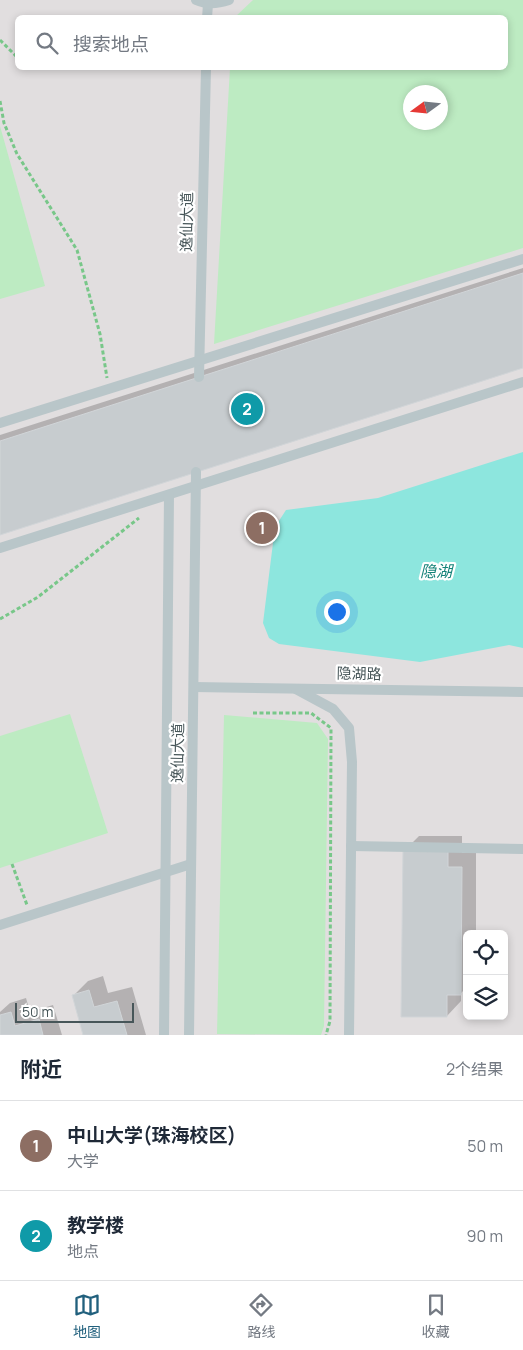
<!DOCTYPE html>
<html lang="zh">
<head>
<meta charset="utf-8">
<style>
	:root { --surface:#fff; --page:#f6f6f7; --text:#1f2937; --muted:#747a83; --line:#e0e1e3; --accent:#21607d }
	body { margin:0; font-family:Manrope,"Noto Sans SC",sans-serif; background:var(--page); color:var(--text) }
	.controls { position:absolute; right:15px; bottom:15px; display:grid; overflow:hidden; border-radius:8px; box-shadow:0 2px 8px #0003 }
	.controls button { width:45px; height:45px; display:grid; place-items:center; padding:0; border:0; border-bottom:1px solid var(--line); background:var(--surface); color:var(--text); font:25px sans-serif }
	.compass { position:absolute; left:403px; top:85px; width:45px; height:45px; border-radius:50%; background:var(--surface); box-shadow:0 2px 8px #0003; rotate:255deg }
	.scale { position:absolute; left:15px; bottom:12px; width:119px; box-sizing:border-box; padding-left:5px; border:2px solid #475659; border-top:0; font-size:14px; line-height:18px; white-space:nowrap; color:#475659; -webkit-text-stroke:4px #fff; paint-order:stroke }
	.you { position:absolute; left:336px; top:611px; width:18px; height:18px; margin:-12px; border:4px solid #fff; border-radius:50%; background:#1a73e8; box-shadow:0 0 0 8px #1a73e833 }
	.badge { display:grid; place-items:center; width:32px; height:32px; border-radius:50%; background:var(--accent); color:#fff; font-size:16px; font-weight:700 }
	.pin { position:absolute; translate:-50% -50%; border:2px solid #fff; box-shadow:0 1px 5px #0006 }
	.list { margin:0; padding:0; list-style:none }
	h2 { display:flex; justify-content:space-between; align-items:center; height:65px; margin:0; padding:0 20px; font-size:21px }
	h2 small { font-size:16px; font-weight:400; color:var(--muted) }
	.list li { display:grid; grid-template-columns:32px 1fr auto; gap:15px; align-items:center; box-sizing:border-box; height:90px; padding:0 20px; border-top:1px solid var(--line) }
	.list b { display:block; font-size:19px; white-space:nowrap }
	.list p { margin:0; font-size:16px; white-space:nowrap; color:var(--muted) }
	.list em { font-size:16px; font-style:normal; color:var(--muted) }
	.icon { flex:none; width:28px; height:28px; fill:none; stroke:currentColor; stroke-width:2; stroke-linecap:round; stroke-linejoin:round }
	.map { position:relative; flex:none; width:523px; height:1035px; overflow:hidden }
	.search { position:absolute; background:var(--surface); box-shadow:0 2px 8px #0003; left:15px; right:15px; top:15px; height:55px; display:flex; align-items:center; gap:12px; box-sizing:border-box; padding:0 18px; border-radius:8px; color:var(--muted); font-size:19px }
	.sheet { height:245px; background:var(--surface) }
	nav { display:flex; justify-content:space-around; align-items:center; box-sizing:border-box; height:70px; border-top:1px solid var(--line); background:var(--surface); font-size:14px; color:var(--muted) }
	nav a { display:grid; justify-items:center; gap:2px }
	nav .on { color:var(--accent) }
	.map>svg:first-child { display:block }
	.education { fill:#e1dedf; fill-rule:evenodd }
	.green { fill:#bdebc2; fill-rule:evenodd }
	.water { fill:#8de6de }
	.shadow { fill:#0003 }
	.building { fill:#c7cccf; stroke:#d1d5d8 }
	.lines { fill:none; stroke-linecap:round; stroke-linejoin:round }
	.path { stroke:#78c789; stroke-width:3; stroke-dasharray:4 2.5; stroke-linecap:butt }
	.lane { stroke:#b9c6c9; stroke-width:10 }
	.labels { text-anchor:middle; stroke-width:4.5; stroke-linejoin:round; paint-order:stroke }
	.street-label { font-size:15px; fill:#475659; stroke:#fff }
	.water-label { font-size:16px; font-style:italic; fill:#148278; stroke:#fff }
</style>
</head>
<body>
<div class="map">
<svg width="523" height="1035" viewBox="0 0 523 1035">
	<rect width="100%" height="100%" fill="#f0edee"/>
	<path class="education" d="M0 0H523V1035H0ZM18 18H506V68H18ZM410 92H440V122H410ZM467 934H504V1016H467Z"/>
	<g class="green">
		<path d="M253 0H523V248L214 344 230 68H506V18L235 17ZM440 92V122H410V92Z"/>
		<path d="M0 126 45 286 0 299Z"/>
		<path d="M70 714 108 833 0 868V736Z"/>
		<path d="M224 715 317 723 328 739 324 1026 321 1035 217 1034Z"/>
	</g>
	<path class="water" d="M523 452V648L509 645 420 662 279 644 269 638 263 623 275 527 286 510 378 498Z"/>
	<g class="shadow">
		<path d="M523 268V366L0 534V435Z"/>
		<path d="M419 836H462V853H476V934H467V987L461 993V1001L447 1016 404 851Z"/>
		<path d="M103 976 108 993 132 987 146 1035H85L73 996 88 981Z"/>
		<path d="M26 998 30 1012 53 1005 62 1035H0V1012L10 1003Z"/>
	</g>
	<g class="building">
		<path d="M523 273V368L0 535V441Z"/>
		<path d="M403 850 448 851V867H462L461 995H447V1017H401Z"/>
		<path d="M89 990 94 1007 117 1001 127 1035H83L72 995Z"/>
		<path d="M11 1012 15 1026 39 1019 43 1035H0V1015Z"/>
	</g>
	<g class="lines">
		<g class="path">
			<path d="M0 40 18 58"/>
			<path d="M0 101 4 123 17 154 77 250 100 334 107 378"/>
			<path d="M0 619 38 597 139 518"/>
			<path d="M253 713H311L331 728 330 1021 326 1035"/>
			<path d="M12 864 27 905"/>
		</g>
		<g class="lane">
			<path d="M196 0C207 5 217 4 229 0"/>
			<path d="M207 18 208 4"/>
			<path d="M199 377 206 68"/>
			<path d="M0 423 523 259"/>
			<path d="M0 548 523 382"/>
			<path d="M194 687 523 692"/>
			<path d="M296 689 333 709 349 728 352 762 349 1035"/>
			<path d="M351 846 523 849"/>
			<path d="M0 925 191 864"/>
			<path d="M164 1035 169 495"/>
			<path d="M189 1035 196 472"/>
		</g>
	</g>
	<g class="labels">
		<g class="street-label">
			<text transform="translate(187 222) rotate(-89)" y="5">逸仙大道</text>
			<text transform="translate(359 674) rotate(1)" y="5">隐湖路</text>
			<text transform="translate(178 753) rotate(-89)" y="5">逸仙大道</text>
		</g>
		<g class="water-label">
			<text x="436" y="577">隐湖</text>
		</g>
	</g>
</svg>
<div class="controls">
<button><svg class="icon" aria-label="locate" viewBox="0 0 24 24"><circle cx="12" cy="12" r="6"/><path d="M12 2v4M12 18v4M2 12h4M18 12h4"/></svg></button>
<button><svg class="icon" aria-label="layers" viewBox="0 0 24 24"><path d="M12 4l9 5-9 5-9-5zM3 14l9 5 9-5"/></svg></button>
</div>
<svg class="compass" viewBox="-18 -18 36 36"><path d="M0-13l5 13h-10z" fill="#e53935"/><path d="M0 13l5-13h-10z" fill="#747a83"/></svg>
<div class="scale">50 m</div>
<div class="you"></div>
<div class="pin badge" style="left:262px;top:528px;background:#8d6e63">1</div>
<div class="pin badge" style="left:247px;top:409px;background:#0f9aa8">2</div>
<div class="search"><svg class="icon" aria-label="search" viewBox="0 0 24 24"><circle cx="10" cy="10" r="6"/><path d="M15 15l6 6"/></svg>搜索地点</div>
</div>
<section class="sheet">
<h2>附近<small>2个结果</small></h2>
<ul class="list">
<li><span class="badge" style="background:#8d6e63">1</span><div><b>中山大学(珠海校区)</b><p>大学</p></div><em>50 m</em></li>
<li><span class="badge" style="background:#0f9aa8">2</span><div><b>教学楼</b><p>地点</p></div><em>90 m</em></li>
</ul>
</section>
<nav>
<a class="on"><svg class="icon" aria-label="map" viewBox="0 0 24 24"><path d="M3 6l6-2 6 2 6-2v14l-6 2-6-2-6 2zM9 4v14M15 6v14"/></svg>地图</a>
<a><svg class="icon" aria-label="directions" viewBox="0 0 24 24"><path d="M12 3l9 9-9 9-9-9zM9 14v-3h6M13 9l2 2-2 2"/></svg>路线</a>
<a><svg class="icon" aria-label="saved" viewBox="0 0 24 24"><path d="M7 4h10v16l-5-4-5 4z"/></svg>收藏</a>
</nav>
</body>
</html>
